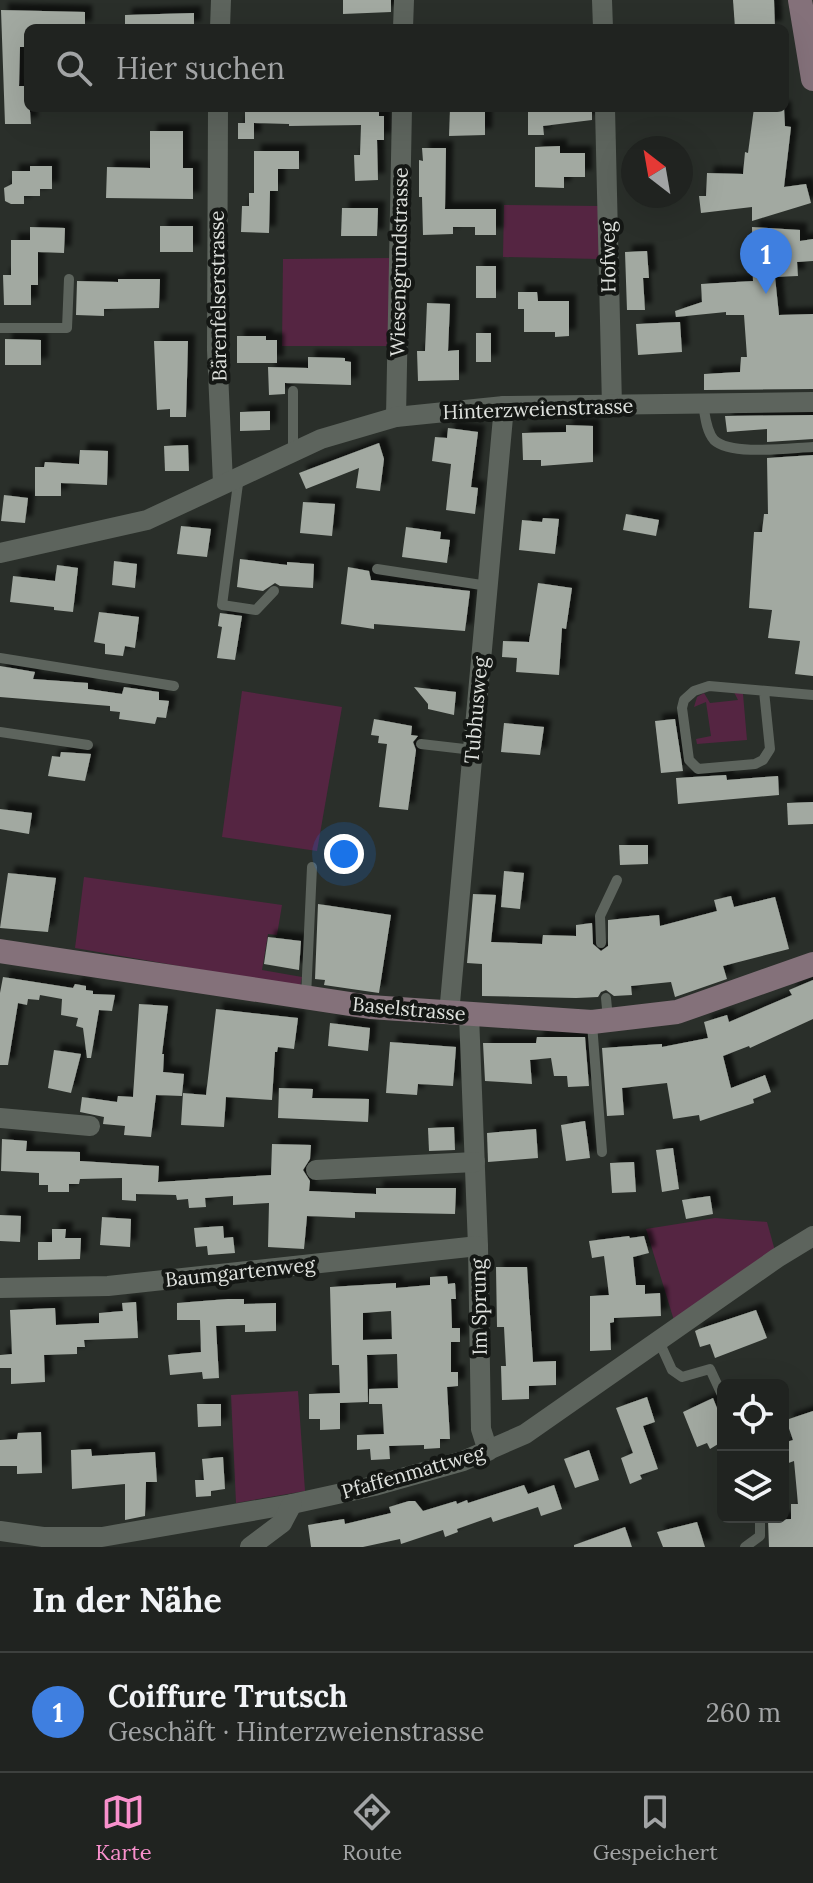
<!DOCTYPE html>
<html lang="de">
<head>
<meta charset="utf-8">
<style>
	:root { --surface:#202320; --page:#282b29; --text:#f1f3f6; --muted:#a2a4a5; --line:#3d403e; --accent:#f890cc }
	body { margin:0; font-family:Lora,serif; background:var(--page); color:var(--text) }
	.controls { position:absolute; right:24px; bottom:24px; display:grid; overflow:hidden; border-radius:12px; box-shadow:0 8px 32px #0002 }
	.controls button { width:72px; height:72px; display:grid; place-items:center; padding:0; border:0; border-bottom:2px solid var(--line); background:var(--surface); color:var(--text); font:40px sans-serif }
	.compass { position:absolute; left:621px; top:136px; width:72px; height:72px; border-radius:50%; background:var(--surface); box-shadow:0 8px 32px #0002; rotate:329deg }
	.you { position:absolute; left:344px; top:854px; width:28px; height:28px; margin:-20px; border:6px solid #fff; border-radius:50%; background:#1a73e8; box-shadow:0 0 0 12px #1a73e833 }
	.badge { display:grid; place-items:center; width:52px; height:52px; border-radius:50%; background:var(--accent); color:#fff; font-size:26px; font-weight:700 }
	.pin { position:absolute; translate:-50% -66px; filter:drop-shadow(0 2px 4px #0008) }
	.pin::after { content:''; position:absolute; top:42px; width:28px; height:24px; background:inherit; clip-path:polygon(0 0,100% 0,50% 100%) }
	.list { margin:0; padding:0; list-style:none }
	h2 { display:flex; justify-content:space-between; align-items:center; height:104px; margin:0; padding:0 32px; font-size:34px }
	h2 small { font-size:26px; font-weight:400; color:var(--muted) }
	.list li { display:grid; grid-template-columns:52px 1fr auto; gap:24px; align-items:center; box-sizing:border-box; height:120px; padding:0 32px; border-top:2px solid var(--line) }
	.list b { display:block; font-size:30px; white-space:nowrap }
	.list p { margin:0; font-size:26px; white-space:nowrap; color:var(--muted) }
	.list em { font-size:26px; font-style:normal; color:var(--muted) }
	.icon { flex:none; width:44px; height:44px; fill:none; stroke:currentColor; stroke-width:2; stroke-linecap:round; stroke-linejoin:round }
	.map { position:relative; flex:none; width:813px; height:1547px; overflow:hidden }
	.search { position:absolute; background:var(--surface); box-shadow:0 8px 32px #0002; left:24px; right:24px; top:24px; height:88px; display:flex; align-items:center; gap:20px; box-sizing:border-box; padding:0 28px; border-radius:12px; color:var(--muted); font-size:30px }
	.sheet { height:224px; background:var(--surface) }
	nav { display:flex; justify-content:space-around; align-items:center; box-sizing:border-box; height:112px; border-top:2px solid var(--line); background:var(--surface); font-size:22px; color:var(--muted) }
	nav a { display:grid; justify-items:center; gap:4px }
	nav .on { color:var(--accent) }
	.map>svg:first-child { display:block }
	.green { fill:#552542 }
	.building { fill:#a2a9a1; fill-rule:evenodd; filter:url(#shadow) }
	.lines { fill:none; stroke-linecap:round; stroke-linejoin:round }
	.lane { stroke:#5d645d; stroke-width:10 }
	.street { stroke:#5d645d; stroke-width:20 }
	.secondary { stroke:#84717a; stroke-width:24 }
	.labels { text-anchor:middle; stroke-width:8; stroke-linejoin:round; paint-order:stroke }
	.street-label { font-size:20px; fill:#dfe2de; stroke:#141714 }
</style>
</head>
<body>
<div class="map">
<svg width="813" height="1547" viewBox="0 0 813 1547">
	<defs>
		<filter id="shadow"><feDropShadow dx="7" dy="-7" stdDeviation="2" flood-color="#0009"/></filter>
	</defs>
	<rect width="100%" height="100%" fill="#2a2f2a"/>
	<g class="green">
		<path d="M504 205 599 206V259L503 257Z"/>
		<path d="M390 258V346H282L283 259Z"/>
		<path d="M733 690 743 694 747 740 697 744 696 739 711 736 706 702 694 707 697 697 704 693 710 703 738 700Z"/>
		<path d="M242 691 342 707 317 851 222 837Z"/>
		<path d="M84 877 282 905 277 935 268 934 262 970 302 977 300 987 75 948Z"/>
		<path d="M715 1218 767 1222 777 1258 676 1327 646 1229Z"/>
		<path d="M298 1391 305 1491 236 1503 231 1395Z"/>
	</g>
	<g class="building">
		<path d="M343 0H391V12L343 14Z"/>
		<path d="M733 0H774L775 28H735Z"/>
		<path d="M1 10 85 12V28H28V47H20L19 86H28L31 124H5Z"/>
		<path d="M194 13V28H125V15Z"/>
		<path d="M245 108H379V116H384V140H377L378 180 355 181 354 155H360L361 125 289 126V124L254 123V139H238V123H247H245Z"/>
		<path d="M450 108H485V135L449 136Z"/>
		<path d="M754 108H784L785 126 791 127 784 187 806 184 811 203 752 221V207L701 213 699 196H706L707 173 743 174 745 152 748 153Z"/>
		<path d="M592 109V120L543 126 544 135H528V111Z"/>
		<path d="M150 131H183V168H193V199L106 198 107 167 150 168Z"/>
		<path d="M560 146V153H585V177H564V188L535 187V147Z"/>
		<path d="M422 148H446L445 209H496V235H475V227H453V234L423 235 422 197H419V160L423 161Z"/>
		<path d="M254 151H299V169H278V191H270L269 233 241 232 242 206H249V193H254Z"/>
		<path d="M30 166H52V189H40V196H24V204H11L5 201 4 188 12 184V171H30Z"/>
		<path d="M342 208H378L377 236H341Z"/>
		<rect x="160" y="226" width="33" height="26"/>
		<path d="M30 227 65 228 64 253 38 252V285H31V305H4L3 275H11V240H30Z"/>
		<path d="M752 227 800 230V241L813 239V261L797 262 798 276 775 277 779 315 813 314V389L704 390V374L740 372 741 357H747L744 315H726V312L676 317 675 311 702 302 701 284 753 281Z"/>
		<path d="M647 251 649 278H643L645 310H627L625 252Z"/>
		<rect x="476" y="266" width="20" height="32"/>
		<path d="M118 279H160L159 308 104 309V316L76 315 77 281 118 282Z"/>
		<path d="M518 292H537L538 301H569V336L555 337V332H524V309H518Z"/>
		<path d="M427 303 450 304 448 351 459 350V380L418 381 417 351H425Z"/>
		<path d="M680 322 682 352 638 355 636 324Z"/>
		<rect x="476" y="333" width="15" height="29"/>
		<path d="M237 336H266V340H277V363H237Z"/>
		<path d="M5 339 41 340V365H5Z"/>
		<path d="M154 341H188L186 417H170V409L157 410Z"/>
		<path d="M308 357 345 358V361L351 362V385L285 383V394L269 395 268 367 308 368Z"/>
		<path d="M270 411V430L240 431V412Z"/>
		<path d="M813 415V439L767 442V429L727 432 725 416Z"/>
		<path d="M566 425 593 426V462L541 466V460H523L522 433 566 432Z"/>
		<path d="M448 428 478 432 471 487 478 488 475 514 446 510 451 464 432 461 435 437 447 438Z"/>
		<path d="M379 443 384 459 380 491 356 488 359 468 306 489 299 473Z"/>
		<path d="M188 445 189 471H165L164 446Z"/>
		<path d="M80 450 108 451 107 485 61 483V496H35V467H44L45 462 79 464Z"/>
		<path d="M813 455V676L795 674 800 641 768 638 772 610 749 608 754 532H762L764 514H768L767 458Z"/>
		<path d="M4 495 28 498 25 523 1 521Z"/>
		<path d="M303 502 335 504 332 536 300 533Z"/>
		<path d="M626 514 659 520 656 536 623 530Z"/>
		<path d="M543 518 559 519 555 554 519 550 522 520 542 522Z"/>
		<path d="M181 526 211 529 207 557 177 554Z"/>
		<path d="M406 527 441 532 440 539 450 540 447 563 402 557Z"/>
		<path d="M240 559 287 565V562L314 564 313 588 280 586 275 583 263 591 237 587Z"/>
		<path d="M114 561 137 564 135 588 112 585Z"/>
		<path d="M57 565 78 568 73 612 54 610V607L10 602 13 576 55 581Z"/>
		<path d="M348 567 369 571 371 580 470 591 465 631 374 624V629L341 624Z"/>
		<path d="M538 583 572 588 566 629 562 628 559 675 516 672 517 658 502 657 503 641 529 642Z"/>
		<path d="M99 612 139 617 135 648 125 646 123 656 105 654V644L94 642Z"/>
		<path d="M220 613 242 616 235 660 217 658 222 627 218 626Z"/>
		<path d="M0 666 35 672 33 679 88 683V689L122 694 124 687 159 692V700L169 701 166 718 157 717 155 724 119 719 120 712 110 711V706L0 697Z"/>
		<path d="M414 687 456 692 454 715 428 709V704Z"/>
		<path d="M374 719 412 726 411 735 418 736 413 742 416 750 408 810 379 807 387 744 378 743 379 736 371 735Z"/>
		<path d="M675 719 683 771 661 773 655 721Z"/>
		<path d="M504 723 544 727 540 755 501 752Z"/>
		<path d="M61 752 91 754 85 781 48 776 52 756 60 757Z"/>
		<path d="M726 775 727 780 778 776 779 795 678 804 676 778Z"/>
		<path d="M813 802V824L788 825 787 803Z"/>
		<path d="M0 809 32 813 29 834 0 829Z"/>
		<path d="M619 845H648V864L620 865Z"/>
		<path d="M504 871 524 873 520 909 501 907Z"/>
		<path d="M8 873 56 878 48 932 0 928Z"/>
		<path d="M473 894 496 895 491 942 542 944 543 935 576 936V925L592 923 593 944 601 951 608 946V920L659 915 660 926 717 911 714 900 731 896 734 907 775 897 789 949 723 966 727 979 675 997 671 982 631 986 632 995 614 996 606 990 601 992 598 997 576 998 482 996V964L467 963Z"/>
		<path d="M318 904 391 915 379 993 324 985 325 980 315 979Z"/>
		<path d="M268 937 301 941 299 970 264 964Z"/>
		<path d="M3 977 73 988 75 984 86 986V990L93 991V994L115 995 112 1011 99 1010 91 1058H87L83 1028 76 1026 78 1018 61 1015 62 999 40 995 39 1000 28 999 27 1005 18 1003 8 1065H0V993Z"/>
		<path d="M813 980V1019L750 1048 749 1046 723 1056 731 1088 765 1075 771 1092 753 1099 754 1103 700 1121 699 1115 673 1119 667 1083 622 1088 624 1115 607 1116 602 1048 662 1044V1047L708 1038 704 1022 727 1015 729 1022 792 995 789 990Z"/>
		<path d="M139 1004 168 1006 162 1054H164L163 1072 184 1074 182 1096 156 1095 151 1137 124 1135 125 1126 103 1124 104 1117 80 1112 82 1097 117 1102 118 1096 133 1097Z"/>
		<path d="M216 1009 298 1018 294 1049 278 1047 277 1052H275L272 1100 226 1097 224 1127 181 1125 183 1093 206 1095Z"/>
		<path d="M330 1023 370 1028 368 1051 328 1046Z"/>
		<path d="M537 1037H585L589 1086 568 1087 567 1076H554L551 1058 530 1060 532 1084 485 1081 483 1043H536Z"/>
		<path d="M390 1042 456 1047 453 1086 418 1084 417 1095 386 1093Z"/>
		<path d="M54 1050 81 1054 71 1093 48 1088Z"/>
		<path d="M279 1088 313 1089 312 1098 369 1099 368 1122 278 1118Z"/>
		<path d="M585 1121 590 1158 566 1161 561 1125Z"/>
		<path d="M454 1127 455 1150 429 1151 428 1128Z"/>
		<path d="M536 1129 538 1158 488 1162 487 1133Z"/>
		<path d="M2 1139 27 1141 26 1151 80 1152V1161L159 1166 158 1182 271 1175 272 1144 311 1145 310 1159 303 1170 310 1181 309 1191 376 1194V1188H456L455 1214 355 1212V1218L307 1216 304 1249 268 1247 269 1203 233 1205V1196L205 1198 206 1207 189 1208 188 1199 177 1200 176 1195 136 1194V1201L122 1200V1178L80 1179 79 1184H69V1192H48V1185H39V1173L1 1171Z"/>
		<path d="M673 1148 679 1189 662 1192 656 1150Z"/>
		<path d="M634 1162 636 1192 612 1193 610 1163Z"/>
		<path d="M710 1196 713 1214 686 1219 682 1200Z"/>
		<path d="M0 1215 21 1216 20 1242 0 1241Z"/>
		<path d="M102 1217 131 1219 130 1247 100 1245Z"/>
		<path d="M223 1226 224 1238 233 1237 235 1253 208 1255 207 1246 196 1247 194 1228Z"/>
		<path d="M52 1229H66L65 1238H81L80 1259 38 1260V1242H52Z"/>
		<path d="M629 1236 630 1238 644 1236 649 1253 633 1257 636 1285H645V1294L660 1293 661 1316 614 1318V1322L610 1323 611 1350 590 1351V1296L609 1295 604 1256 592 1258 589 1241Z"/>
		<path d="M496 1267H527L533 1362 556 1361V1385L529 1386V1399L502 1400 501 1366H506L504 1327H497Z"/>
		<path d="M447 1276 448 1284 455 1283 456 1299H451L452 1328H460V1342H451V1372H458V1386L447 1387 450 1439H440V1448L424 1449V1445L389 1446 390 1459 371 1460 370 1449 357 1450V1435L384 1434 382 1404H369V1389L398 1388 397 1354 367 1355 368 1402 340 1403V1429L320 1430V1419H309V1394L340 1393 339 1365H332L330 1287 396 1283V1288L430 1285V1277ZM391 1311 392 1339 363 1340V1313Z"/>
		<path d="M228 1299H244V1304L276 1303V1331L245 1332V1325L216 1326 219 1378 203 1379 202 1372 170 1375 168 1355 201 1352 200 1320H177V1303Z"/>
		<path d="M136 1302 138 1338 84 1340 85 1347H77V1354L44 1355 45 1382 11 1384V1368H0V1355L12 1354 10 1310 55 1308 56 1325 99 1323V1313L123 1311 122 1303Z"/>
		<path d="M756 1310 767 1338 715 1358 710 1344 700 1347 695 1331 699 1329Z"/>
		<path d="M647 1397 655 1422 643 1426 658 1469 640 1475 642 1479 630 1484 621 1458 633 1453 616 1408Z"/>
		<path d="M713 1398 723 1423V1441L710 1449 707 1443 697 1447 683 1412Z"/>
		<path d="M197 1404H221V1426L198 1427Z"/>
		<path d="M813 1411V1547H769L768 1520 791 1519V1504H798L794 1461 783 1465V1443L793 1440 786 1420Z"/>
		<path d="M41 1432 42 1473 17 1474V1466H0V1440L17 1439 18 1433Z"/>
		<path d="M91 1449 92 1456 155 1452 157 1482H146L145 1516 125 1520V1484L72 1489 71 1450Z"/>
		<path d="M589 1450 599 1480 575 1488 564 1459Z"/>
		<path d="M223 1457 225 1489 211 1491V1496L196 1497 195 1480H204L202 1459Z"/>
		<path d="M524 1485 528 1494 554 1485 562 1509 541 1516 538 1507 493 1522 491 1517 457 1529 458 1532 445 1537 443 1530 401 1544 400 1539 363 1547H311L308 1525 344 1519 345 1524 391 1513 389 1507 409 1501H415L423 1511 456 1501 457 1504 467 1500 468 1503Z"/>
		<path d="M697 1522 705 1547H663L657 1532Z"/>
		<path d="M625 1527 632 1547H574V1545Z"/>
	</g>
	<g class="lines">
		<g class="lane">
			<path d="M0 328H67L69 279"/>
			<path d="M293 391V452"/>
			<path d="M703 404C705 415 706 431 714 440 731 456 789 448 813 447"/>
			<path d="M239 476 222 605 256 610 274 591"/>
			<path d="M377 569 488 586"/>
			<path d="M0 658 174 686"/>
			<path d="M764 691 770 749 763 760 755 764 698 769 689 760 682 708 684 700 694 691 709 686 813 695"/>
			<path d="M0 732 88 745"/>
			<path d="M421 744 473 750"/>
			<path d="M601 943 600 916 617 880"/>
			<path d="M306 997 312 867"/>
			<path d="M606 998 608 1019"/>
			<path d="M592 1024 602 1152"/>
			<path d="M658 1339 672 1370 682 1377 710 1369 723 1397"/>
			<path d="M745 1547 760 1536V1517"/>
		</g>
		<g class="street">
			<path d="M602 0 603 28"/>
			<path d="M220 28 221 0"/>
			<path d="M403 28 404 0"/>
			<path d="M218 108 217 350 223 483"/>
			<path d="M605 108 612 406"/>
			<path d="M396 417 402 108"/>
			<path d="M0 553 147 520 321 439 396 417 504 406 813 402"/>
			<path d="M449 1014 504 406"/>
			<path d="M469 1015 478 1246 481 1429 488 1451"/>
			<path d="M0 1118 90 1126"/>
			<path d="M316 1170 475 1162"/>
			<path d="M0 1288 108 1286 478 1246"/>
			<path d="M0 1531 43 1537H102L292 1504 374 1486 463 1461 525 1434 777 1258 813 1236"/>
			<path d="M250 1547 282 1523 292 1504"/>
		</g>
		<g class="secondary">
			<path d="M800 0 813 79"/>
			<path d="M0 951 370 1007 592 1022 677 1012 813 964"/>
		</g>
	</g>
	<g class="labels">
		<g class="street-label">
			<text transform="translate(608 257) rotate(-91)" y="7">Hofweg</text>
			<text transform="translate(399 262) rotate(-89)" y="7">Wiesengrundstrasse</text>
			<text transform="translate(218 296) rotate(-91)" y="7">Bärenfelserstrasse</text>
			<text transform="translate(538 409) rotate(-2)" y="7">Hinterzweienstrasse</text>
			<text transform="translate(476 710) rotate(-85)" y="7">Tubhusweg</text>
			<text transform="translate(409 1009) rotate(5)" y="7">Baselstrasse</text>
			<text transform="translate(240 1272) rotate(-6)" y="7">Baumgartenweg</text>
			<text transform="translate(479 1307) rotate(-91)" y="7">Im Sprung</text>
			<text transform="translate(413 1472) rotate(-16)" y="7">Pfaffenmattweg</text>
		</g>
	</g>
</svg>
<div class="controls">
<button><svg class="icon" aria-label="locate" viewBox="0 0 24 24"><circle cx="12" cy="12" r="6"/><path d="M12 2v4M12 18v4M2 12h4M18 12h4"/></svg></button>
<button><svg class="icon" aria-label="layers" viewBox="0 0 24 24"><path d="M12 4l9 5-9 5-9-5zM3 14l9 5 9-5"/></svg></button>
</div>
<svg class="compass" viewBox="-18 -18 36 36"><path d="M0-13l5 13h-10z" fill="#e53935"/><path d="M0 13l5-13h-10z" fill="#a2a4a5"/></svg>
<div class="you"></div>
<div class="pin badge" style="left:766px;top:294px;background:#3f7fe0">1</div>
<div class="search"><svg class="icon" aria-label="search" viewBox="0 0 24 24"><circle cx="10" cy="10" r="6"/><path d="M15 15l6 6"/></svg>Hier suchen</div>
</div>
<section class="sheet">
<h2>In der Nähe<small></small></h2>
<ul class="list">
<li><span class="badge" style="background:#3f7fe0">1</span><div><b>Coiffure Trutsch</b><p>Geschäft · Hinterzweienstrasse</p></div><em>260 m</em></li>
</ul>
</section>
<nav>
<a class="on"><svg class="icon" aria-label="map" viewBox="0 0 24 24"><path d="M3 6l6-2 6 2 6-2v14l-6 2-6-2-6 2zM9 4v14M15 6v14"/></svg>Karte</a>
<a><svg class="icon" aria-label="directions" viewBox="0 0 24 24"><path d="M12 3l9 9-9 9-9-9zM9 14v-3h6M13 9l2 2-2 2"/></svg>Route</a>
<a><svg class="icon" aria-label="saved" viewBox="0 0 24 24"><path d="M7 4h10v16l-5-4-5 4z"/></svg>Gespeichert</a>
</nav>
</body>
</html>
